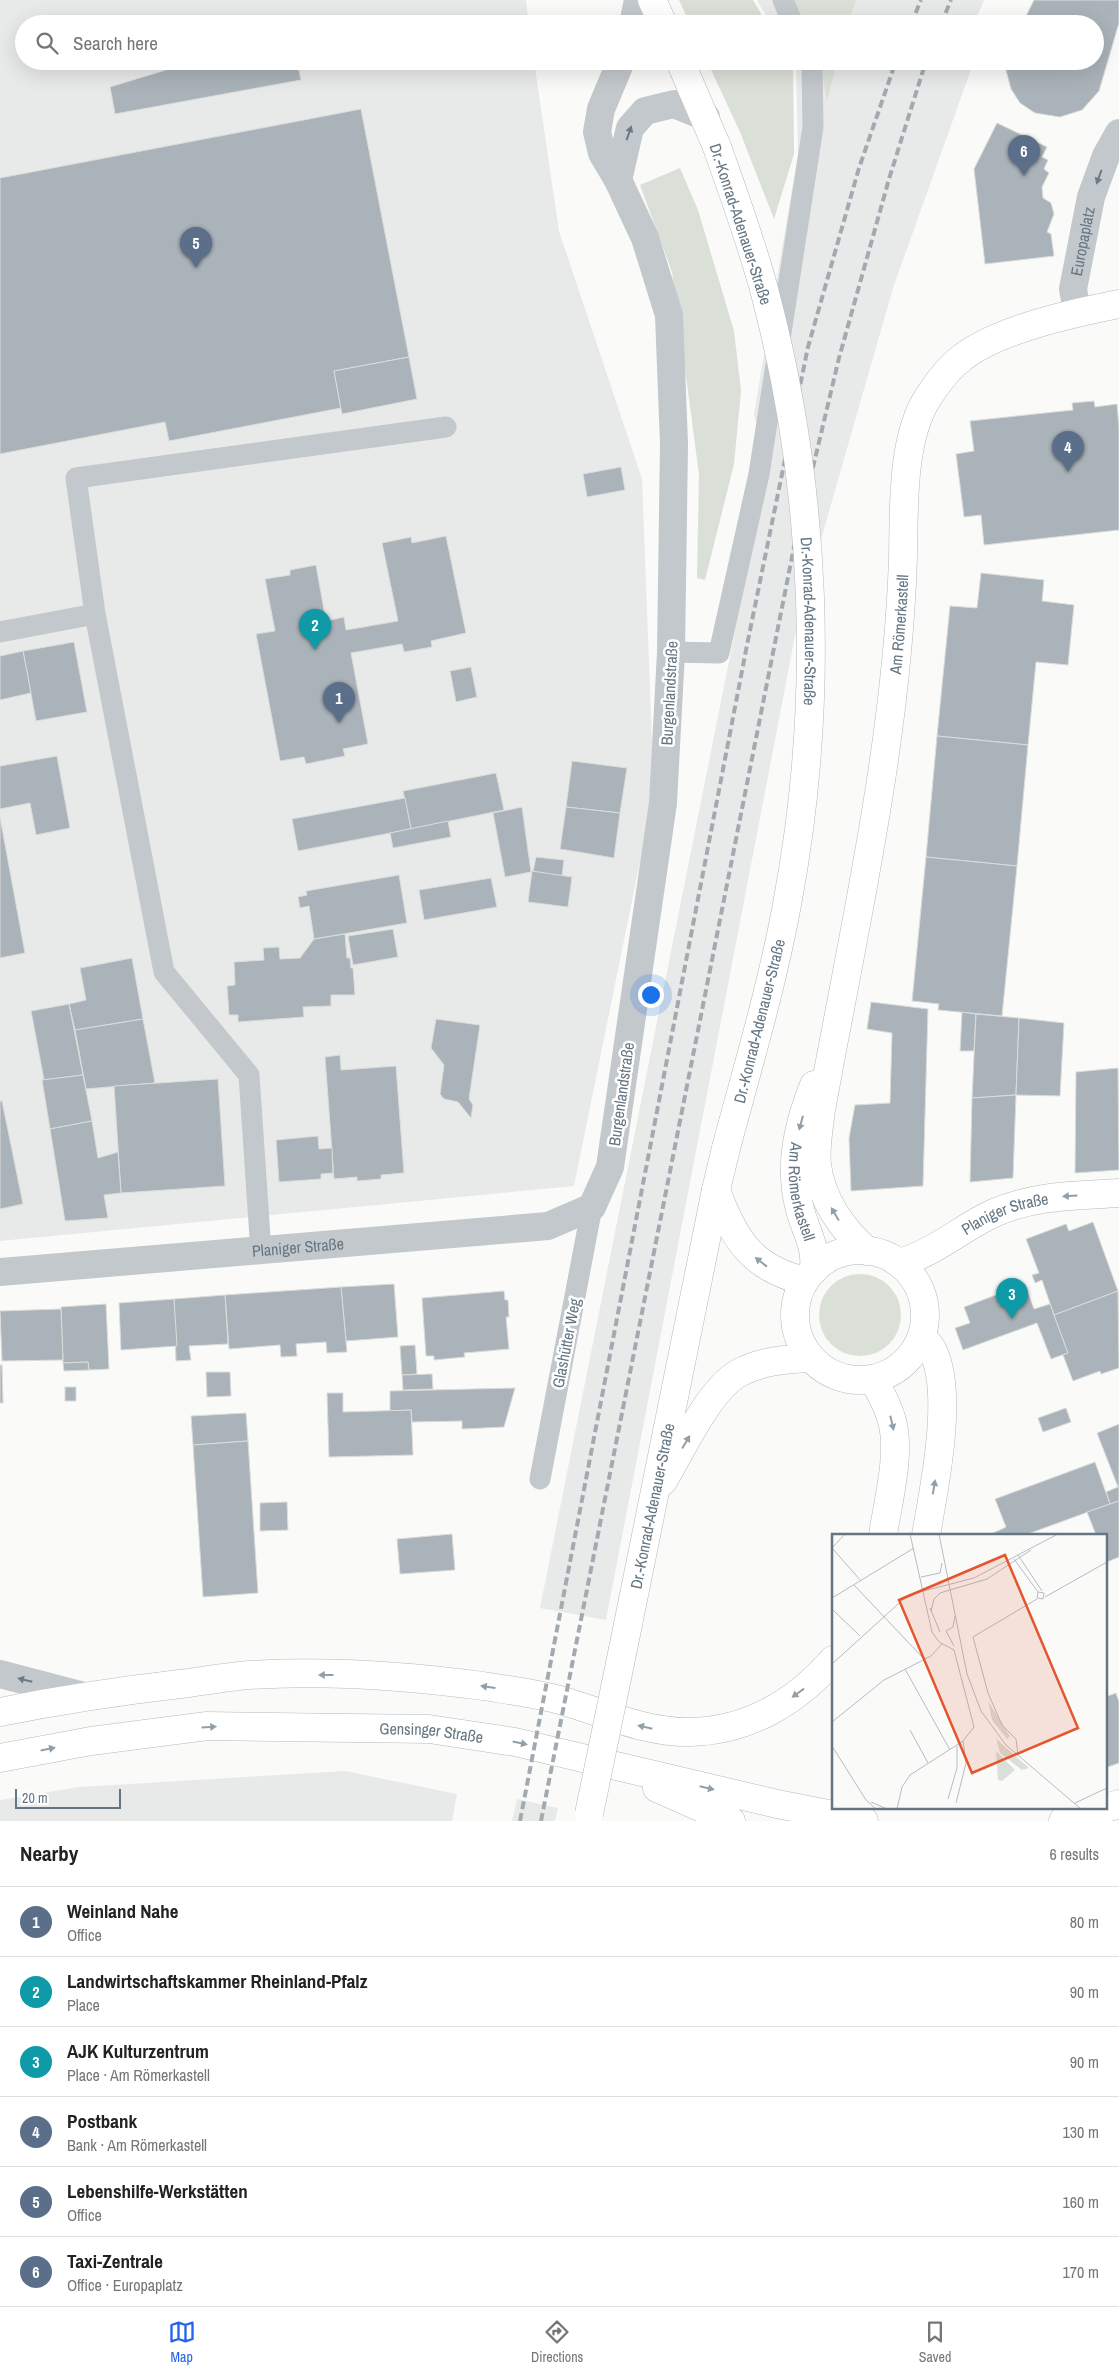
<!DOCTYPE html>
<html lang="en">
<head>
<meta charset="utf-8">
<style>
	:root { --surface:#fff; --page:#f2f2f2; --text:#222; --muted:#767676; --line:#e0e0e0; --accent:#2563eb }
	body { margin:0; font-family:"Archivo Narrow",sans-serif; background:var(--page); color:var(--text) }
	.scale { position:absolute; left:15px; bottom:12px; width:106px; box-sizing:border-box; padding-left:5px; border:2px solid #657683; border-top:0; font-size:14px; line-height:18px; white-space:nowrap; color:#657683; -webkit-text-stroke:4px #fff; paint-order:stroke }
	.you { position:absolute; left:650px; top:994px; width:18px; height:18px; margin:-12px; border:4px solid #fff; border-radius:50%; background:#1a73e8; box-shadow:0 0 0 8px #1a73e833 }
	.badge { display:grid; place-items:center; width:32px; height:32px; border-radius:50%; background:var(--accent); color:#fff; font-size:16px; font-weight:700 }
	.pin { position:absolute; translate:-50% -41px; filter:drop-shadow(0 1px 2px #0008) }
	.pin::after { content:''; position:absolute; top:26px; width:18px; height:15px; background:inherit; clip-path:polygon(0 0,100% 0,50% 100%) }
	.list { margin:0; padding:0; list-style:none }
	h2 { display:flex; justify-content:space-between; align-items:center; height:65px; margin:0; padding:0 20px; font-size:21px }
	h2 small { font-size:16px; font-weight:400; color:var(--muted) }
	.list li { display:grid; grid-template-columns:32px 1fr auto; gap:15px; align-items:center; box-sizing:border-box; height:70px; padding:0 20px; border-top:1px solid var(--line) }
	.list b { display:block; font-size:19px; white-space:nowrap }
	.list p { margin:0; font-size:16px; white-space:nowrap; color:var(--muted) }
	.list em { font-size:16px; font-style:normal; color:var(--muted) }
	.icon { flex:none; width:28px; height:28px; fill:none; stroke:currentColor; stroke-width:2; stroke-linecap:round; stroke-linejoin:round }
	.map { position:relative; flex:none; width:1119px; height:1821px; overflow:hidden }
	.search { position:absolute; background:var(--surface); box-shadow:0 5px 20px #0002; left:15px; right:15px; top:15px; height:55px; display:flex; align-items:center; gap:12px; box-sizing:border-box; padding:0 18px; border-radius:28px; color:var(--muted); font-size:19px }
	.sheet { height:485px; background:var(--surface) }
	nav { display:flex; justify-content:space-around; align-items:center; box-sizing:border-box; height:70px; border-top:1px solid var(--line); background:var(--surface); font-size:14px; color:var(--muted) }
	nav a { display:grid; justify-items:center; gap:2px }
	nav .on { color:var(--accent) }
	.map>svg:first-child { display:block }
	.built { fill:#e8e9e9 }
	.green { fill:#dadfd7 }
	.building { fill:#aab3b9; stroke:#dcdcda }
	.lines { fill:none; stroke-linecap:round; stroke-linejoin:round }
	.secondary-casing { stroke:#b3babf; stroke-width:29 }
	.lane { stroke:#c3c8cc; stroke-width:21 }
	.street { stroke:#c3c8cc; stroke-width:28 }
	.secondary { stroke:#fff; stroke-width:28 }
	.rail { stroke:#a2aab0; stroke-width:4; stroke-dasharray:8 4; stroke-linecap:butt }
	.secondary-bridge-casing { stroke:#b3babf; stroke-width:29; stroke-linecap:butt }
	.secondary-bridge { stroke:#fff; stroke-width:28 }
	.oneway { fill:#6a7a87 }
	.oneway2 { fill:#939fa8 }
	.labels { text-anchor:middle; stroke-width:5; stroke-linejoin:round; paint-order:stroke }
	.street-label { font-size:16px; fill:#657683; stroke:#fff }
	.inset-road { fill:none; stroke:#b5bdc2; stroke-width:1 }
	.view { fill:#e4572e; fill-opacity:0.15; stroke:#e4572e; stroke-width:2.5 }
	.inset-edge { fill:none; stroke:#657683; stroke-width:2.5 }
</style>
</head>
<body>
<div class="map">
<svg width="1119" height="1821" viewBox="0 0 1119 1821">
	<rect width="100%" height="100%" fill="#fafaf8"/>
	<g class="built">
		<path d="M0 0H526L529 24H24V61H534L559 231 642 479 654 793 574 1186 0 1241Z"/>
		<path d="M757 0H984L974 24H771Z"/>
		<path d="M793 61H974L893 288 798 620 606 1620 540 1608 767 471 754 414 798 154 796 66Z"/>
		<path d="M345 1771 457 1794 452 1821H0V1800L79 1787Z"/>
		<path d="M517 1799 558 1808 555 1821H512Z"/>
	</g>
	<g class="green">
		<path d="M679 0H753L767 24H690Z"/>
		<path d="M792 0H856L847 24H805Z"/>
		<path d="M707 61H790L793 66 794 154 774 219 740 132Z"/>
		<path d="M820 61H837L827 101Z"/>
		<path d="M680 168 698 210 734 331 741 391 734 464 705 580 697 578 699 474 672 272 640 185Z"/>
		<circle cx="860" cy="1315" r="41"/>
	</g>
	<g class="building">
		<path d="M1034 0H1119V23L1099 91 1082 110 1060 117 1035 113 1020 103 1011 89 1006 70 1007 61H1095V24H1022Z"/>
		<path d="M195 61H297L301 80 115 114 110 87Z"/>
		<path d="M361 109 409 357 334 371 341 408 169 441 165 422 0 454V178Z"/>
		<path d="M997 123 1047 147 1042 157 1048 160 1044 169 1049 173 1042 187 1043 198 1051 203 1054 214 1047 232 1051 234 1054 256 985 264 974 169Z"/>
		<path d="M409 357 417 399 342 414 334 371Z"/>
		<path d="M1094 401 1095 407 1117 404 1119 427V530L984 545 981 515 964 517 956 454 974 451 970 421 1073 410 1072 403Z"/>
		<path d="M621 467 625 490 587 497 583 474Z"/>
		<path d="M446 536 466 633 431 641 432 647 404 652 402 644 351 653 368 744 343 749 345 756 306 764 304 757 280 761 256 634 275 631 265 579 290 575V570L316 565 326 621 344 617 346 630 398 621 382 543 411 537 412 543Z"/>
		<path d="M981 573 1044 580 1042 601 1074 605 1068 665 1036 662 1028 745 937 736 950 606 977 608Z"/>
		<path d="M74 642 87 712 36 721 23 651Z"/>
		<path d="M23 651 31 693 0 700V656Z"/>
		<path d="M471 667 477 697 456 702 450 671Z"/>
		<path d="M937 736 1028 745 1017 866 926 857Z"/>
		<path d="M57 756 70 828 36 835 30 803 0 809V766Z"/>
		<path d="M572 761 627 768 620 813 566 807Z"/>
		<path d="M496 773 504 810 411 829 403 791Z"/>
		<path d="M405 798 411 829 298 851 292 819Z"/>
		<path d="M522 807 531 872 505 877 493 813Z"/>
		<path d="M566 807 620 813 614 858 560 849Z"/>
		<path d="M0 817 25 953 0 958Z"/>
		<path d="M448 821 451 837 393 848 390 833Z"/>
		<path d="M536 857 564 860 562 876 533 872Z"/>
		<path d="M926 857 1017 866 1002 1016 938 1010 939 1004 912 1001Z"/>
		<path d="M532 871 572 877 568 907 528 902Z"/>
		<path d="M399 875 407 923 314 939 309 906 300 908 298 897 307 895 306 891Z"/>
		<path d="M491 878 497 907 424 920 419 890Z"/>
		<path d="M393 929 398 957 353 965 348 936Z"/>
		<path d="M345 934 347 958H350L351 968H353L355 995H331V1006L303 1007 304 1017 238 1022V1015H229L227 986 235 985 234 962 264 960 263 948 279 947 280 959 300 958 314 939Z"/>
		<path d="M132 958 143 1019 75 1030 69 1004 86 1000 80 968Z"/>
		<path d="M871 1002 928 1009 923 1186 851 1191 849 1138 855 1105 890 1103 892 1033 867 1029Z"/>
		<path d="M69 1004 83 1075 44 1080 31 1011Z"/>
		<path d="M962 1012 976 1014 974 1051H960Z"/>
		<path d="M976 1014 1019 1018 1016 1095 972 1098Z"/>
		<path d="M1019 1018 1064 1023 1060 1096 1016 1095Z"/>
		<path d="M143 1019 155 1083 86 1089 75 1030Z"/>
		<path d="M436 1019 480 1025 469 1099 473 1105 471 1118 458 1102 444 1099 440 1094 444 1065 431 1048Z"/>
		<path d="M340 1055 341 1070 396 1066 404 1173 381 1175V1179L357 1181V1177L334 1179 325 1057Z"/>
		<path d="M1118 1068 1119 1170 1075 1173 1076 1072Z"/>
		<path d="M83 1075 92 1121 50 1129 42 1080Z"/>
		<path d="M218 1079 225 1186 121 1193 114 1086Z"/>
		<path d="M1016 1095 1013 1178 970 1182 972 1098Z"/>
		<path d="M0 1101H2L23 1204 0 1209Z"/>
		<path d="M92 1121 98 1158 118 1152 121 1193 104 1195 108 1218 65 1221 50 1129Z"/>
		<path d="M318 1136 319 1149 332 1148 333 1173 321 1174V1179L279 1182 276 1140Z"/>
		<path d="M1093 1222 1118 1291 1054 1315 1042 1280 1035 1283 1032 1275 1039 1273 1026 1239 1066 1224 1069 1231Z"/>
		<path d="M394 1284 398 1337 346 1341 341 1287Z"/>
		<path d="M1025 1284 1034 1309 1050 1304 1068 1353 1051 1359 1037 1323 963 1350 955 1328 970 1323 964 1307Z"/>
		<path d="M341 1287 347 1352 327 1353 326 1342 296 1344 297 1356 281 1357 280 1345 229 1349 225 1295Z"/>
		<path d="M504 1291 505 1300H508L509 1317H506L509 1349 464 1353 465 1357 434 1360V1356H426L422 1298Z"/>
		<path d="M1118 1291 1119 1368 1101 1374 1100 1371 1073 1381 1063 1355 1068 1353 1054 1315Z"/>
		<path d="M225 1295 228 1344 189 1346 191 1360 176 1361 174 1299Z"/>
		<path d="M174 1299 177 1346 121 1350 119 1303Z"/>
		<path d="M106 1304 109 1369 89 1370 88 1362 63 1363 61 1307Z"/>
		<path d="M61 1309 63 1360 2 1361 0 1311Z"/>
		<path d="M415 1345 417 1374 402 1375 400 1346Z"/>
		<path d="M88 1362 89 1370 64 1371 63 1363Z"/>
		<path d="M0 1365H2L3 1403H0Z"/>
		<path d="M206 1372H230L231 1396 207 1397Z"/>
		<path d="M432 1374 433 1389 403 1390 402 1375Z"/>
		<rect x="65" y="1387" width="11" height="14"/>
		<path d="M515 1388 504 1427 462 1429V1421L412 1422 411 1410 390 1411V1391Z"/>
		<path d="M327 1393H343V1412L411 1410 413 1455 329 1457Z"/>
		<path d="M1066 1408 1071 1422 1043 1432 1038 1418Z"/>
		<path d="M246 1413 248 1441 193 1445 191 1416Z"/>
		<path d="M1119 1424V1501L1110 1504 1106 1492 1118 1487 1097 1433Z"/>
		<path d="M248 1441 258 1593 203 1597 193 1445Z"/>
		<path d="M1095 1462 1110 1504 1025 1535H989L1006 1527 995 1499Z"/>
		<path d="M1119 1501V1557L1107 1562 1105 1535H1096L1087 1512Z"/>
		<path d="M287 1502 288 1530 260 1531V1503Z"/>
		<path d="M452 1534 455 1570 400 1574 397 1539Z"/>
		<path d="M1116 1693 1119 1702V1763L1105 1768V1697Z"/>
	</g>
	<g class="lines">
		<g class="secondary-casing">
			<g id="secondary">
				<path d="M652 0 663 24"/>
				<path d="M680 61 717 147"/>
				<path id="s3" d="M814 1085C798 1125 789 1164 799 1206 804 1228 817 1246 814 1270"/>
				<path d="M716 1190C734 1239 751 1268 805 1281"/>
				<circle cx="860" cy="1315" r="65"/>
				<path id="s4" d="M867 1251C842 1229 821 1199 817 1165 815 1147 819 1128 821 1110 854 927 897 744 903 558 904 510 901 437 929 396 938 382 949 367 963 357 999 329 1074 313 1119 304"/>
				<path id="s5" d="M899 1263C935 1253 961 1228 994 1213 1034 1195 1076 1196 1119 1193"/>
				<path d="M922 1336C925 1341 931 1346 933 1351 954 1395 934 1488 926 1535"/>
				<path d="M873 1379C880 1392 888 1405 892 1421 901 1453 888 1501 883 1535"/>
				<path d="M663 1481C681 1451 708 1392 737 1374 760 1361 786 1359 811 1358"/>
				<path id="s6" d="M623 1649 716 1190 726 1148"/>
				<path d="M0 1712C60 1700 119 1691 180 1684 203 1681 226 1677 249 1675 325 1670 408 1676 483 1686 508 1690 532 1693 556 1699 601 1711 643 1733 690 1732 748 1731 796 1702 833 1660"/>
				<path id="s7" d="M0 1758 91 1741 207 1726 429 1729 515 1742 777 1804 864 1821"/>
				<path d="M657 1788 731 1821"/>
				<path d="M1063 1821 1119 1804"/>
			</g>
		</g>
		<g class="lane">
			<path d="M783 0 793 24"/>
			<path d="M95 614 164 972 249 1075 261 1252"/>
			<path d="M0 632 95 614 76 478 446 427"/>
			<path d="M671 652 719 653 759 474 813 127 812 67 810 61"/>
			<path d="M540 1479 592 1207"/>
		</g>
		<g class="street">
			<path d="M633 24 638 0"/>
			<path d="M618 180 630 128 645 111 674 104 706 117"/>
			<path id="s1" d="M1077 312 1073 289 1091 197 1106 156 1119 133"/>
			<path id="s2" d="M0 1272 548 1226 592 1207 610 1167 663 803 671 652 674 444 669 315 645 238 618 180 602 153 597 132 601 109 621 61"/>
			<path d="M0 1674 84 1696"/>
		</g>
		<use href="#secondary" class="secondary"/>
		<g class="rail">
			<path d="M911 24 921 0"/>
			<path d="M941 24 951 0"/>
			<path d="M520 1821 747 645 808 347 859 168 896 61"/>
			<path d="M541 1821 794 547 839 358 889 179 926 61"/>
		</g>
		<g class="secondary-bridge-casing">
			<g id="secondary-bridge">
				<path id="s8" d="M717 147C734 195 752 244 765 293 817 490 825 699 788 899 773 983 748 1066 726 1148"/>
				<path d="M589 1814 623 1649"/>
			</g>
		</g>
		<use href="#secondary-bridge" class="secondary-bridge"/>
	</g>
	<defs><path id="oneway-solid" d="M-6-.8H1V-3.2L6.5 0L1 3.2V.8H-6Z" transform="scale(1.25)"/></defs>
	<g class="oneway">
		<use href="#oneway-solid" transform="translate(629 133) rotate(-71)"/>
		<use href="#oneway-solid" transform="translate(1099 177) rotate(110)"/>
		<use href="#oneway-solid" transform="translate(25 1680) rotate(-166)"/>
	</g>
	<g class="oneway2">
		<use href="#oneway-solid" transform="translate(801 1123) rotate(105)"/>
		<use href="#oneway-solid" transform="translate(1070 1196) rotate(177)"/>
		<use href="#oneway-solid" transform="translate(835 1214) rotate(-121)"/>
		<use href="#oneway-solid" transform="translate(761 1262) rotate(-142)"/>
		<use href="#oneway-solid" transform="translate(892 1423) rotate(77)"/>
		<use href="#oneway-solid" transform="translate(686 1442) rotate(-59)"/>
		<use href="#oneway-solid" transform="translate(934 1487) rotate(-81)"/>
		<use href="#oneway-solid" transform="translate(326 1675) rotate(180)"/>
		<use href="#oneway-solid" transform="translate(488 1687) rotate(-172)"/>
		<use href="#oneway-solid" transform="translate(798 1693) rotate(144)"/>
		<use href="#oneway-solid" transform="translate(209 1727) rotate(-3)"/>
		<use href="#oneway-solid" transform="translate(645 1727) rotate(-167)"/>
		<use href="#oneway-solid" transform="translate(520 1743) rotate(12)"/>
		<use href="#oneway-solid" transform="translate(48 1749) rotate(-11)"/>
		<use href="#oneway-solid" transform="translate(707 1788) rotate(13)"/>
	</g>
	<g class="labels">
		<g class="street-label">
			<text transform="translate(741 224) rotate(72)" y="6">Dr.-Konrad-Adenauer-Straße</text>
			<text dy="6" stroke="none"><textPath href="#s1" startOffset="72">Europaplatz</textPath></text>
			<text dy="6" stroke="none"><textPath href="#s8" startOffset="486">Dr.-Konrad-Adenauer-Straße</textPath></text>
			<text dy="6" stroke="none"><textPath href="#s4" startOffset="649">Am Römerkastell</textPath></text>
			<text transform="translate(669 693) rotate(-87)" y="6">Burgenlandstraße</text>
			<text transform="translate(759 1021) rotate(-76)" y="6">Dr.-Konrad-Adenauer-Straße</text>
			<text transform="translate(621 1094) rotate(-82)" y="6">Burgenlandstraße</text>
			<text dy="6" stroke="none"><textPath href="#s3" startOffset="110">Am Römerkastell</textPath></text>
			<text dy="6" stroke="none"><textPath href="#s5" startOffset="118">Planiger Straße</textPath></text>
			<text dy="6" stroke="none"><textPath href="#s2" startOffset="299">Planiger Straße</textPath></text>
			<text transform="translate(566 1343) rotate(-79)" y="6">Glashütter Weg</text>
			<text dy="6" stroke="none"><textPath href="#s6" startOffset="146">Dr.-Konrad-Adenauer-Straße</textPath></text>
			<text dy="6" stroke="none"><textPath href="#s7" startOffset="434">Gensinger Straße</textPath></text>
		</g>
	</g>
	<g transform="translate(832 1534)">
		<rect width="275" height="275" fill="#fafaf8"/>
		<path d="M156 167 178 202 175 205 160 186ZM164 204 171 211 197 234 190 236 168 219ZM164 217 183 236 170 247 166 246Z" fill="#dadfd7"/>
		<path class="inset-road" d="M107 0 135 140 149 177 174 211 249 275M0 14 29 47M0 14 13 0M186 21 210 57M182 25 206 58 212 59 211 65 205 64 206 58M89 43 108 39 110 29M22 51 92 125M213 63 275 28M0 64 82 14M98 74 108 98M0 75 28 102M99 77 102 65 108 59 155 45 199 16M114 97 122 112M114 97 121 93 123 82M0 130 76 61 142 44 226 0M73 135 118 216M0 188 52 146 99 122 110 110M78 196 96 229M0 212 34 266 44 275M186 221 184 205 170 191 156 159 141 103 205 65M116 265 125 234V212M39 268 55 275M124 269 134 229 131 207M243 269 275 254M65 275 70 253 78 241 131 207 142 193 122 116 107 108 100 98 78 0"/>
		<path class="view" d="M173 21 246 194 140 239 67 66Z"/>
		<rect width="275" height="275" class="inset-edge"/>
	</g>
</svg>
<div class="scale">20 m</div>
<div class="you"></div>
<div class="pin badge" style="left:339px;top:723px;background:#5c6f8a">1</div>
<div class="pin badge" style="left:315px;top:650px;background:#0f9aa8">2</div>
<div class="pin badge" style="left:1012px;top:1319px;background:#0f9aa8">3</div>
<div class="pin badge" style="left:1068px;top:472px;background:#5c6f8a">4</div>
<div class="pin badge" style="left:196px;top:268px;background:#5c6f8a">5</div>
<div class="pin badge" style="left:1024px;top:176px;background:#5c6f8a">6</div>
<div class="search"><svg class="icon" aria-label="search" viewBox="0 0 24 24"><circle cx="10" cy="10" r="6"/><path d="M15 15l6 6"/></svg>Search here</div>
</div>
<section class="sheet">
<h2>Nearby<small>6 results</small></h2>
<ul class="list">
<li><span class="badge" style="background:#5c6f8a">1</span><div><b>Weinland Nahe</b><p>Office</p></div><em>80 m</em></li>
<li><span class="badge" style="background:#0f9aa8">2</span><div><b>Landwirtschaftskammer Rheinland-Pfalz</b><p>Place</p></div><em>90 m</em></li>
<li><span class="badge" style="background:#0f9aa8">3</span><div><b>AJK Kulturzentrum</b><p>Place · Am Römerkastell</p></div><em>90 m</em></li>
<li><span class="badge" style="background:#5c6f8a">4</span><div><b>Postbank</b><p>Bank · Am Römerkastell</p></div><em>130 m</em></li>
<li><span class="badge" style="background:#5c6f8a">5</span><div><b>Lebenshilfe-Werkstätten</b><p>Office</p></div><em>160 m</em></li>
<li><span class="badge" style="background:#5c6f8a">6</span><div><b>Taxi-Zentrale</b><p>Office · Europaplatz</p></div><em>170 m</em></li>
</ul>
</section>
<nav>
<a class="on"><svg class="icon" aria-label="map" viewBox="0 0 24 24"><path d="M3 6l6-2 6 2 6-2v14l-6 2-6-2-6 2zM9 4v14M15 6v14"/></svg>Map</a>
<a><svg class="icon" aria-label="directions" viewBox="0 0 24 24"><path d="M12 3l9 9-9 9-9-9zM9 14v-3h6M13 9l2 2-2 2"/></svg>Directions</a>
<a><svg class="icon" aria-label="saved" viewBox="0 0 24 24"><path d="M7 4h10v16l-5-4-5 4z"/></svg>Saved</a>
</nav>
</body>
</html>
